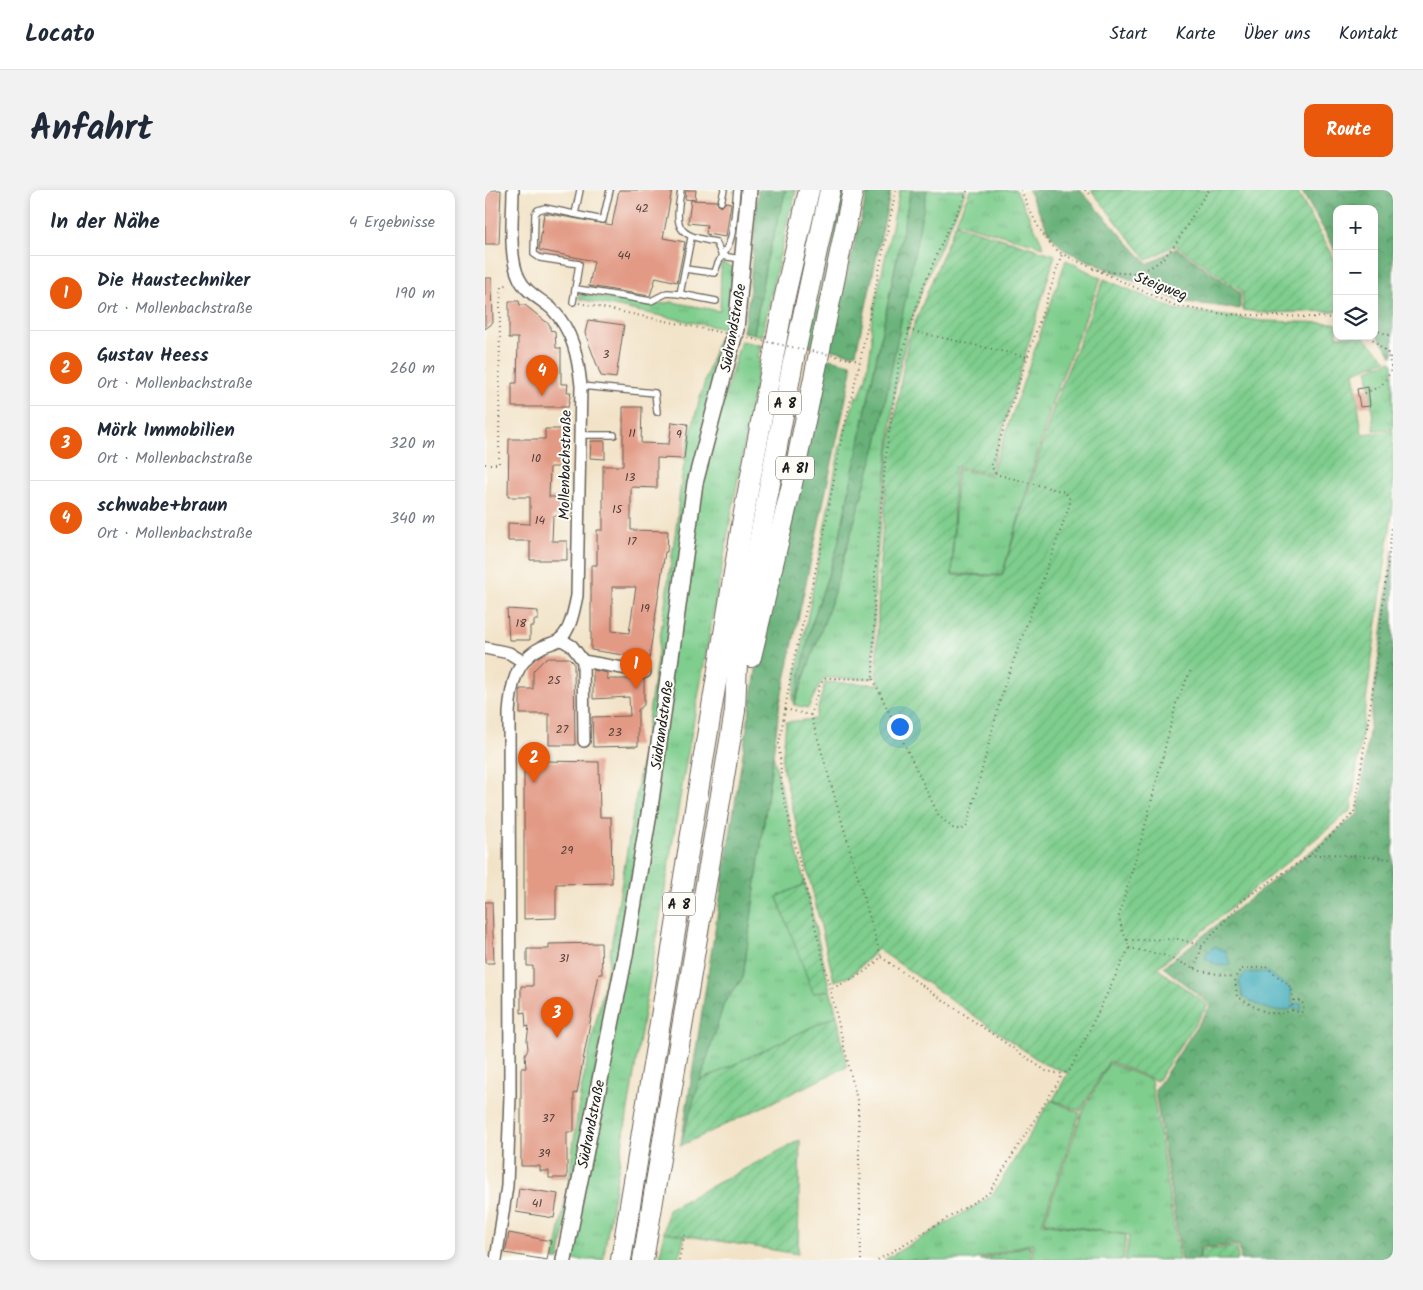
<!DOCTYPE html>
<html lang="de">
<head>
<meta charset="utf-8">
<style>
	:root { --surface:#fff; --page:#f2f2f3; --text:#1f2937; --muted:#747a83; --line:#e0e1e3; --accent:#ea580c }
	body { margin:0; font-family:Kalam,sans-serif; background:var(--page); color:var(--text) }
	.controls { position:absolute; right:15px; top:15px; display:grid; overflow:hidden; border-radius:10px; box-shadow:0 2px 8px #0003 }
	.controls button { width:45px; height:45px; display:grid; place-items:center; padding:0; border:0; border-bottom:1px solid var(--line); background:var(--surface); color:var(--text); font:25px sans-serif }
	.you { position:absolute; left:414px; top:536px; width:18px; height:18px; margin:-12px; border:4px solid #fff; border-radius:50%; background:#1a73e8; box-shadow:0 0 0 8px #1a73e833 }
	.badge { display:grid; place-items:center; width:32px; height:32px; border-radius:50%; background:var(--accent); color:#fff; font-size:16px; font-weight:700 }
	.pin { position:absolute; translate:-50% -41px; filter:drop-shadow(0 1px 2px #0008) }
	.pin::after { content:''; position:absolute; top:26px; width:18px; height:15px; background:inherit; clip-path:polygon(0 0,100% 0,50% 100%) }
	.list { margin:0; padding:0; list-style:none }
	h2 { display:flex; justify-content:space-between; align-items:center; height:65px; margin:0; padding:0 20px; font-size:21px }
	h2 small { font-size:16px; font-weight:400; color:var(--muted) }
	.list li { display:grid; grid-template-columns:32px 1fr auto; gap:15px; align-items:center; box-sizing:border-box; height:75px; padding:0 20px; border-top:1px solid var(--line) }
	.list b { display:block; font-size:19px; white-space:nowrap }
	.list p { margin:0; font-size:16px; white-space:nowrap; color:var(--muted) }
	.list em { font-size:16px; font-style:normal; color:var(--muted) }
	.icon { flex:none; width:28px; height:28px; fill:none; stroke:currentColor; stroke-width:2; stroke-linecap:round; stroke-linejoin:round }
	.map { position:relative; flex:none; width:908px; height:1070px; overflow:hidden; border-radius:10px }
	header { display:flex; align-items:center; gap:30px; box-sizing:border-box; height:70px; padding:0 25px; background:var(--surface); border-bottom:1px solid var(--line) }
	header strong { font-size:24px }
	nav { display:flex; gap:28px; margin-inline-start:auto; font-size:18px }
	.intro { display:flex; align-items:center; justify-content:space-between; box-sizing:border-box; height:120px; padding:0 30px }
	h1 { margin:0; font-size:35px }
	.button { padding:12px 22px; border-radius:10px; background:var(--accent); color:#fff; font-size:18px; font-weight:700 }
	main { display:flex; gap:30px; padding:0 30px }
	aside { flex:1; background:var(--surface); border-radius:10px; box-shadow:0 2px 8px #0003 }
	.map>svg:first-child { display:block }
	.grass { fill:url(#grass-tufts); stroke:#4e7555 }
	.forest { fill:url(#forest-crowns); stroke:#42664a }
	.garden { fill:url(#garden-furrows); stroke:#4e7555 }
	.water { fill:#3dabba; stroke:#2c646b }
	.building { fill:#e29a85; fill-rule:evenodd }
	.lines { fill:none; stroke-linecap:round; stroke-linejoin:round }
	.service-casing { stroke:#676258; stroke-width:8 }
	.minor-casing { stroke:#676258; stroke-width:14 }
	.secondary-casing { stroke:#676258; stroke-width:18 }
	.motorway-casing { stroke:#676258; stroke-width:22 }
	.path { stroke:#676258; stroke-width:2; stroke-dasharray:1 4; stroke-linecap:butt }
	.service { stroke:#fff; stroke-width:5.5 }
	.minor { stroke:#fff; stroke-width:11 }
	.secondary { stroke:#fff; stroke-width:15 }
	.motorway { stroke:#fff; stroke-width:20 }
	.path-bridge { stroke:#676258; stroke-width:2; stroke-dasharray:1 4; stroke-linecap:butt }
	.labels { text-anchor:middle; stroke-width:4; stroke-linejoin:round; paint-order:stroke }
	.number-label { font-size:12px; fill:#4e3c36 }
	.shield { fill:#fdfcf7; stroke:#605f5e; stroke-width:1 }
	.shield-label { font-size:14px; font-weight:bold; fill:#1c1c1c }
	.street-label { font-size:15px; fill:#1c1c1c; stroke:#fdfcf7 }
</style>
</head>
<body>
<header>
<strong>Locato</strong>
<nav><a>Start</a><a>Karte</a><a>Über uns</a><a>Kontakt</a></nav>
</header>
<div class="intro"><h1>Anfahrt</h1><a class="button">Route</a></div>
<main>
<aside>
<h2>In der Nähe<small>4 Ergebnisse</small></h2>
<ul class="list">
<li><span class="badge">1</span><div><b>Die Haustechniker</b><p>Ort · Mollenbachstraße</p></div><em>190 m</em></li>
<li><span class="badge">2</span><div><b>Gustav Heess</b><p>Ort · Mollenbachstraße</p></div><em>260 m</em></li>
<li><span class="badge">3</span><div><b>Mörk Immobilien</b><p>Ort · Mollenbachstraße</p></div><em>320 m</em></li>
<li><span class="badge">4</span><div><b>schwabe+braun</b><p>Ort · Mollenbachstraße</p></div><em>340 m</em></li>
</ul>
</aside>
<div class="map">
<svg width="908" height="1070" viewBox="0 0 908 1070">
	<defs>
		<pattern id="grass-tufts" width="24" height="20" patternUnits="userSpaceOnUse" patternTransform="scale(1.25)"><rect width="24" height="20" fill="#7fce8e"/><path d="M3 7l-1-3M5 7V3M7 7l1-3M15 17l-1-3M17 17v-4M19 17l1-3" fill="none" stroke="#6db07a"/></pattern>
		<pattern id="forest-crowns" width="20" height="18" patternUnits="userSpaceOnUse" patternTransform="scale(1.25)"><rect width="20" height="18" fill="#67b179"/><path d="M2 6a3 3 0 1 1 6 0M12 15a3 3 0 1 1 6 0" fill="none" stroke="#548f62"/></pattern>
		<pattern id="garden-furrows" width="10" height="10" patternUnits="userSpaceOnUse" patternTransform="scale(1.25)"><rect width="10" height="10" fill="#7fce8e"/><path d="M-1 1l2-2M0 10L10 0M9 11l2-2" fill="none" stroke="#6db07a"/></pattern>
	</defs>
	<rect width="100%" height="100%" fill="#fdfcf7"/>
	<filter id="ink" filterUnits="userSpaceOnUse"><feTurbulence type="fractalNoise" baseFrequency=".02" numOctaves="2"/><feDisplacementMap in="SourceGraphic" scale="10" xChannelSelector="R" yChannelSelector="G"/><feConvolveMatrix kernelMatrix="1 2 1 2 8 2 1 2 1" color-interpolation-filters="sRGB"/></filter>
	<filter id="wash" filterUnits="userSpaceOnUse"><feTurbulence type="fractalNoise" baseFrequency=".0096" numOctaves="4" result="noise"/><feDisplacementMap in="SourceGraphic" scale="20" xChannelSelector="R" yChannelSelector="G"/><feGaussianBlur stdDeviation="1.12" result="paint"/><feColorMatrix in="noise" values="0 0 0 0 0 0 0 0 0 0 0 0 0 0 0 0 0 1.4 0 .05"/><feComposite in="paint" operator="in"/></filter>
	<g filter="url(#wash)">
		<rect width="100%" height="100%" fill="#f2e3c8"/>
		<g class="grass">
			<path d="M301 0H311L307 20H305L277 146 269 144 281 73Z"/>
			<path d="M358 0H362L328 156 323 155Z"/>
			<path d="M415 0H426L353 355 326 436 311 510 345 416 392 253 441 0H481L438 97 423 140 410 201 390 382 388 489 341 488 335 494 323 518 309 515 307 509 355 256 371 206 374 207 381 188 387 151 386 135 390 114Z"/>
			<path d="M485 0H531L559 57 471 32Z"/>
			<path d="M581 70 616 88 568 210 517 385 467 384 472 279 506 285Z"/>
			<path d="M236 73 248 77 250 84 245 140 94 109 93 106 99 104 161 116 187 112 235 121Z"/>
			<path d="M233 149 242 150 130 779 74 1070H69L83 996 95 904 122 782 160 551 192 331C196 268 214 209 233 149Z"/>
			<path d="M256 151 276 155 273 167 275 168 199 584 118 1070H84L214 301 227 248Z"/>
			<path d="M906 171 908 174V239L889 240 883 180Z"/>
			<path d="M288 565 320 694 292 707 329 803 345 800 352 825 215 891 239 813 258 788Z"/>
			<path d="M624 873 666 890 694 1070H640L644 1045 559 1032 597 923Z"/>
			<path d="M566 910 595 923 557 1033 641 1045 638 1070H548L547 1053 488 1070H399L507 1006Z"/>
			<path d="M179 1042 200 1044 194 1070H175Z"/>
			<path d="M545 1055 546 1070H494Z"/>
		</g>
		<g class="forest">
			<path d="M273 0H301L281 73 269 144 258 142 264 107Z"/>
			<path d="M383 0H406L371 163 367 164 343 159Z"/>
			<path d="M426 0H442L392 253 344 419 309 515 326 436 353 355Z"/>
			<path d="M543 0H595L663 74 691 58 755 102V119L694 111 579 60 565 44Z"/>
			<path d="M816 0H908V167L889 141V19H852V67L847 54Z"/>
			<path d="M340 168 366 174 367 180 295 513 258 788 239 813 196 954 276 449Z"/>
			<path d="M908 360V1070H756L754 1055 715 1058 714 1070H696L670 900 726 815 678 777 873 624Z"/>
		</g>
		<g class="garden">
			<path d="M606 0H811L847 64 852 77V121L780 123 758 120 757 101 690 55 662 70Z"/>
			<path d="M470 34 570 65 505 283 470 277 467 385 517 386 570 212 619 89 690 119 777 131 848 133 852 134V146H878L902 170 869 182 877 244 908 241V316L866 620 672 778 723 815 672 891 624 871 596 921 568 910 583 883 559 874 393 759 366 786 349 791 297 574 301 532 330 529 340 492 394 494 391 485 394 384 404 262 423 150Z"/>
			<path d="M320 694 345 800 328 803 292 707Z"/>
			<path d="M352 825 362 877 195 956 215 891Z"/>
			<path d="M315 950 313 1064 179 1042 183 1019Z"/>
			<path d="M752 1057 753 1070H715V1060Z"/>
		</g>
		<g class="water">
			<path d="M730 756 741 761 745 774 735 776 721 769V763Z"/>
			<path d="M782 782 806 799 807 813 816 814V820H812L807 815 806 819C789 826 772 814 758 807L754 791 761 783Z"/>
		</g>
		<g id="blocks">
			<g class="building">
				<path d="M0 0H16L14 54H0Z"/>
				<path d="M134 0H187L178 48 200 52 192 92 171 87 165 106 104 96 109 71 54 60 59 23 127 35Z"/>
				<path d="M201 0H211L210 10 200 9Z"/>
				<path d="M206 10 231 11 235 17 241 12 246 13 241 47 221 44 222 35 203 33Z"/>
				<path d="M0 88H7L8 133 0 139Z"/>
				<path d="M24 111H34L35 115H40L65 135V140L70 141 71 158H76V194H83L82 202H86L83 217H27V193H32L33 148H24Z"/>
				<path d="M103 130 139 135 131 188 116 186 100 143Z"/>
				<path d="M883 197 885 216 875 217 872 199Z"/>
				<path d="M138 217H157L156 253 184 254 187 232 203 234 199 269 172 268V298L146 297V340L183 341 182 362H180L164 469 106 460V375H112V340H118V276H138ZM127 397H151L144 443 127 441Z"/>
				<path d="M60 239H78V277H65L64 307H82V326H68L67 351H82V370H45V351H23V333L45 334V307H23L24 249H60Z"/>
				<path d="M106 251H120V269L105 268Z"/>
				<path d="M22 419 53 421V430H49V436H45V450H24Z"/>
				<path d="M61 468H84L89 473 90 555H64V524H35V499H48V481Z"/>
				<path d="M108 480 122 483V489H159V515L153 520V556L108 557 107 527 145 526 144 507 108 509Z"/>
				<path d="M58 571 114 572 115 627H126L127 693 71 694V728L39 729V573H58Z"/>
				<path d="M0 712H7L9 773H0Z"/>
				<path d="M116 753 117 784H114L92 903H89V942H82V988H64V981H55V976H36V878H41L40 864 43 859 42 850 44 836 41 837 40 822 36 823V796H48V776H42V759H64V754Z"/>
				<path d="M34 998 73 1004 69 1028 31 1022Z"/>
				<path d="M24 1043 66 1051 62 1070 20 1063Z"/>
			</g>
		</g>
	</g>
	<g filter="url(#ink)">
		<use href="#blocks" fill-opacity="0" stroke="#676258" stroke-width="1"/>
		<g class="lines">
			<g class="service-casing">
				<g id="service">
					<path d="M196 0C190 38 190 45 231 52L237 66 256 69"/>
					<path d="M236 12 239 0"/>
					<path d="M90 24 95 0"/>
					<path d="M200 79 230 83C233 68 240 64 245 51 250 36 250 16 252 0"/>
					<path d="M92 99 166 111 182 103 195 104 206 48"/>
					<path d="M195 104 231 111"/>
					<path d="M88 112 94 74 55 68 49 64 50 24 53 20 60 18 118 30 125 0"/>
					<path d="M96 196 170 203 172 222"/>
					<path d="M95 245H129"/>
				</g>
			</g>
			<g class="minor-casing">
				<g id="minor">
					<path d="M75 449 87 456 98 471 99 551"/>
					<path d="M0 458 24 463 37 471"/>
					<path d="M98 471 160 482"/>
					<path d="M11 1070 22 996 25 905 24 523C26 496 30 470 57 457 62 454 71 453 75 449 86 440 89 419 92 406L96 196C93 167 88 141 67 119 56 109 40 102 34 88 23 66 28 25 28 0"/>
				</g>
			</g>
			<g class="secondary-casing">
				<path id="secondary" d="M79 1070 140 765 165 618 210 293 251 139 264 0"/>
			</g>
			<g class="motorway-casing">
				<g id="motorway">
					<path d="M266 467 307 294 368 0"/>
					<path d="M136 1070 258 328 299 110 324 0"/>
					<path d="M158 1070 244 557 250 521 252 472 260 426 307 177 345 0"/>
				</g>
			</g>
			<g class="path">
				<path d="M536 0C547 24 555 48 577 64L691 116 739 124 852 128"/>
				<path d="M600 0 606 5"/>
				<path d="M608 79C620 81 635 84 647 83 689 78 701 29 724 0"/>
				<path d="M94 113 224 140"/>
				<path d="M423 140 542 167"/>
				<path d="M889 140 908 146"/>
				<path d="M884 146 902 162 908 172"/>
				<path d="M365 169 375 171"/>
				<path d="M880 203 896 196 907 180 902 162"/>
				<path d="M0 274H14L15 113 17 97 25 93"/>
				<path d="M388 489 454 626 469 639H479L482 636 518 500 585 314 584 307 580 302 518 286 511 284 506 276 577 64"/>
				<path d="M300 519 325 525"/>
				<path d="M824 666 846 664 908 669"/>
				<path d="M642 750 637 740 634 726 662 629 692 510 706 480"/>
				<path d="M644 758 678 765 716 781 749 787"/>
				<path d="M396 767 561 881 578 884 585 880 644 758 642 750 694 749 717 756 759 709 824 666 869 623 887 506 908 329"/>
				<path d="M781 777 806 797 808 810 807 820C785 829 770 818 752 806L750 788 756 779Z"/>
				<path d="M710 778 717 756"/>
				<path d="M347 798C365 791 383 782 396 767L326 525 335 494 341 488 388 489 390 382 401 265 414 173 438 97 460 46 483 0"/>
				<path d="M807 820 815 823 819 820 817 811 808 810"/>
				<path d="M194 1070 200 1044"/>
				<path d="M376 1070 373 914 297 600 294 554 308 473 337 354 355 256 375 171 411 0"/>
				<path d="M393 1070 504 1003 578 884"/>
			</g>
			<use href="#service" class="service"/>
			<use href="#minor" class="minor"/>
			<use href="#secondary" class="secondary"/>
			<use href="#motorway" class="motorway"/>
			<path class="path-bridge" d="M224 140 365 169"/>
		</g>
	</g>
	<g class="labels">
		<g class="number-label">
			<text x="157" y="22">42</text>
			<text x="139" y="69">44</text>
			<text x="121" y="168">3</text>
			<text x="147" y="247">11</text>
			<text x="194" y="248">9</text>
			<text x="51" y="272">10</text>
			<text x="145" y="291">13</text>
			<text x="132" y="323">15</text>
			<text x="55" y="334">14</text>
			<text x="147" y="355">17</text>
			<text x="160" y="422">19</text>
			<text x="36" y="437">18</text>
			<text x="69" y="494">25</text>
			<text x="77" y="543">27</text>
			<text x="130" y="546">23</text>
			<text x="82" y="664">29</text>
			<text x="79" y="772">31</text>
			<text x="63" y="932">37</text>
			<text x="59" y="967">39</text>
			<text x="52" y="1017">41</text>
		</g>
		<g class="shield">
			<rect x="284" y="201.5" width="32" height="23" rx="4"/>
			<rect x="291" y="266.5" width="38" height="23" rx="4"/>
			<rect x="178" y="702.5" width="32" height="23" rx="4"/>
		</g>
		<g class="shield-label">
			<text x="300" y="218">A 8</text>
			<text x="310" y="283">A 81</text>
			<text x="194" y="719">A 8</text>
		</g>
		<g class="street-label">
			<text transform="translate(676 96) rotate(21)" y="5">Steigweg</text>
			<text transform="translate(248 138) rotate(-80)" y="5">Südrandstraße</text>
			<text transform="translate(80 275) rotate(-89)" y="5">Mollenbachstraße</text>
			<text transform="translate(177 535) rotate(-82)" y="5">Südrandstraße</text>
			<text transform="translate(106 934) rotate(-79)" y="5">Südrandstraße</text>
		</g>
	</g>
</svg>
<div class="controls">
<button>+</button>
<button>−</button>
<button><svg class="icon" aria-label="layers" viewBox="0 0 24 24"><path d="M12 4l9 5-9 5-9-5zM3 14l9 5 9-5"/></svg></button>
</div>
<div class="you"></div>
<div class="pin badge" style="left:151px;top:499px">1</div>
<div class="pin badge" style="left:49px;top:593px">2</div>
<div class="pin badge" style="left:72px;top:848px">3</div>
<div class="pin badge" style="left:57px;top:206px">4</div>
</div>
</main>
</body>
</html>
